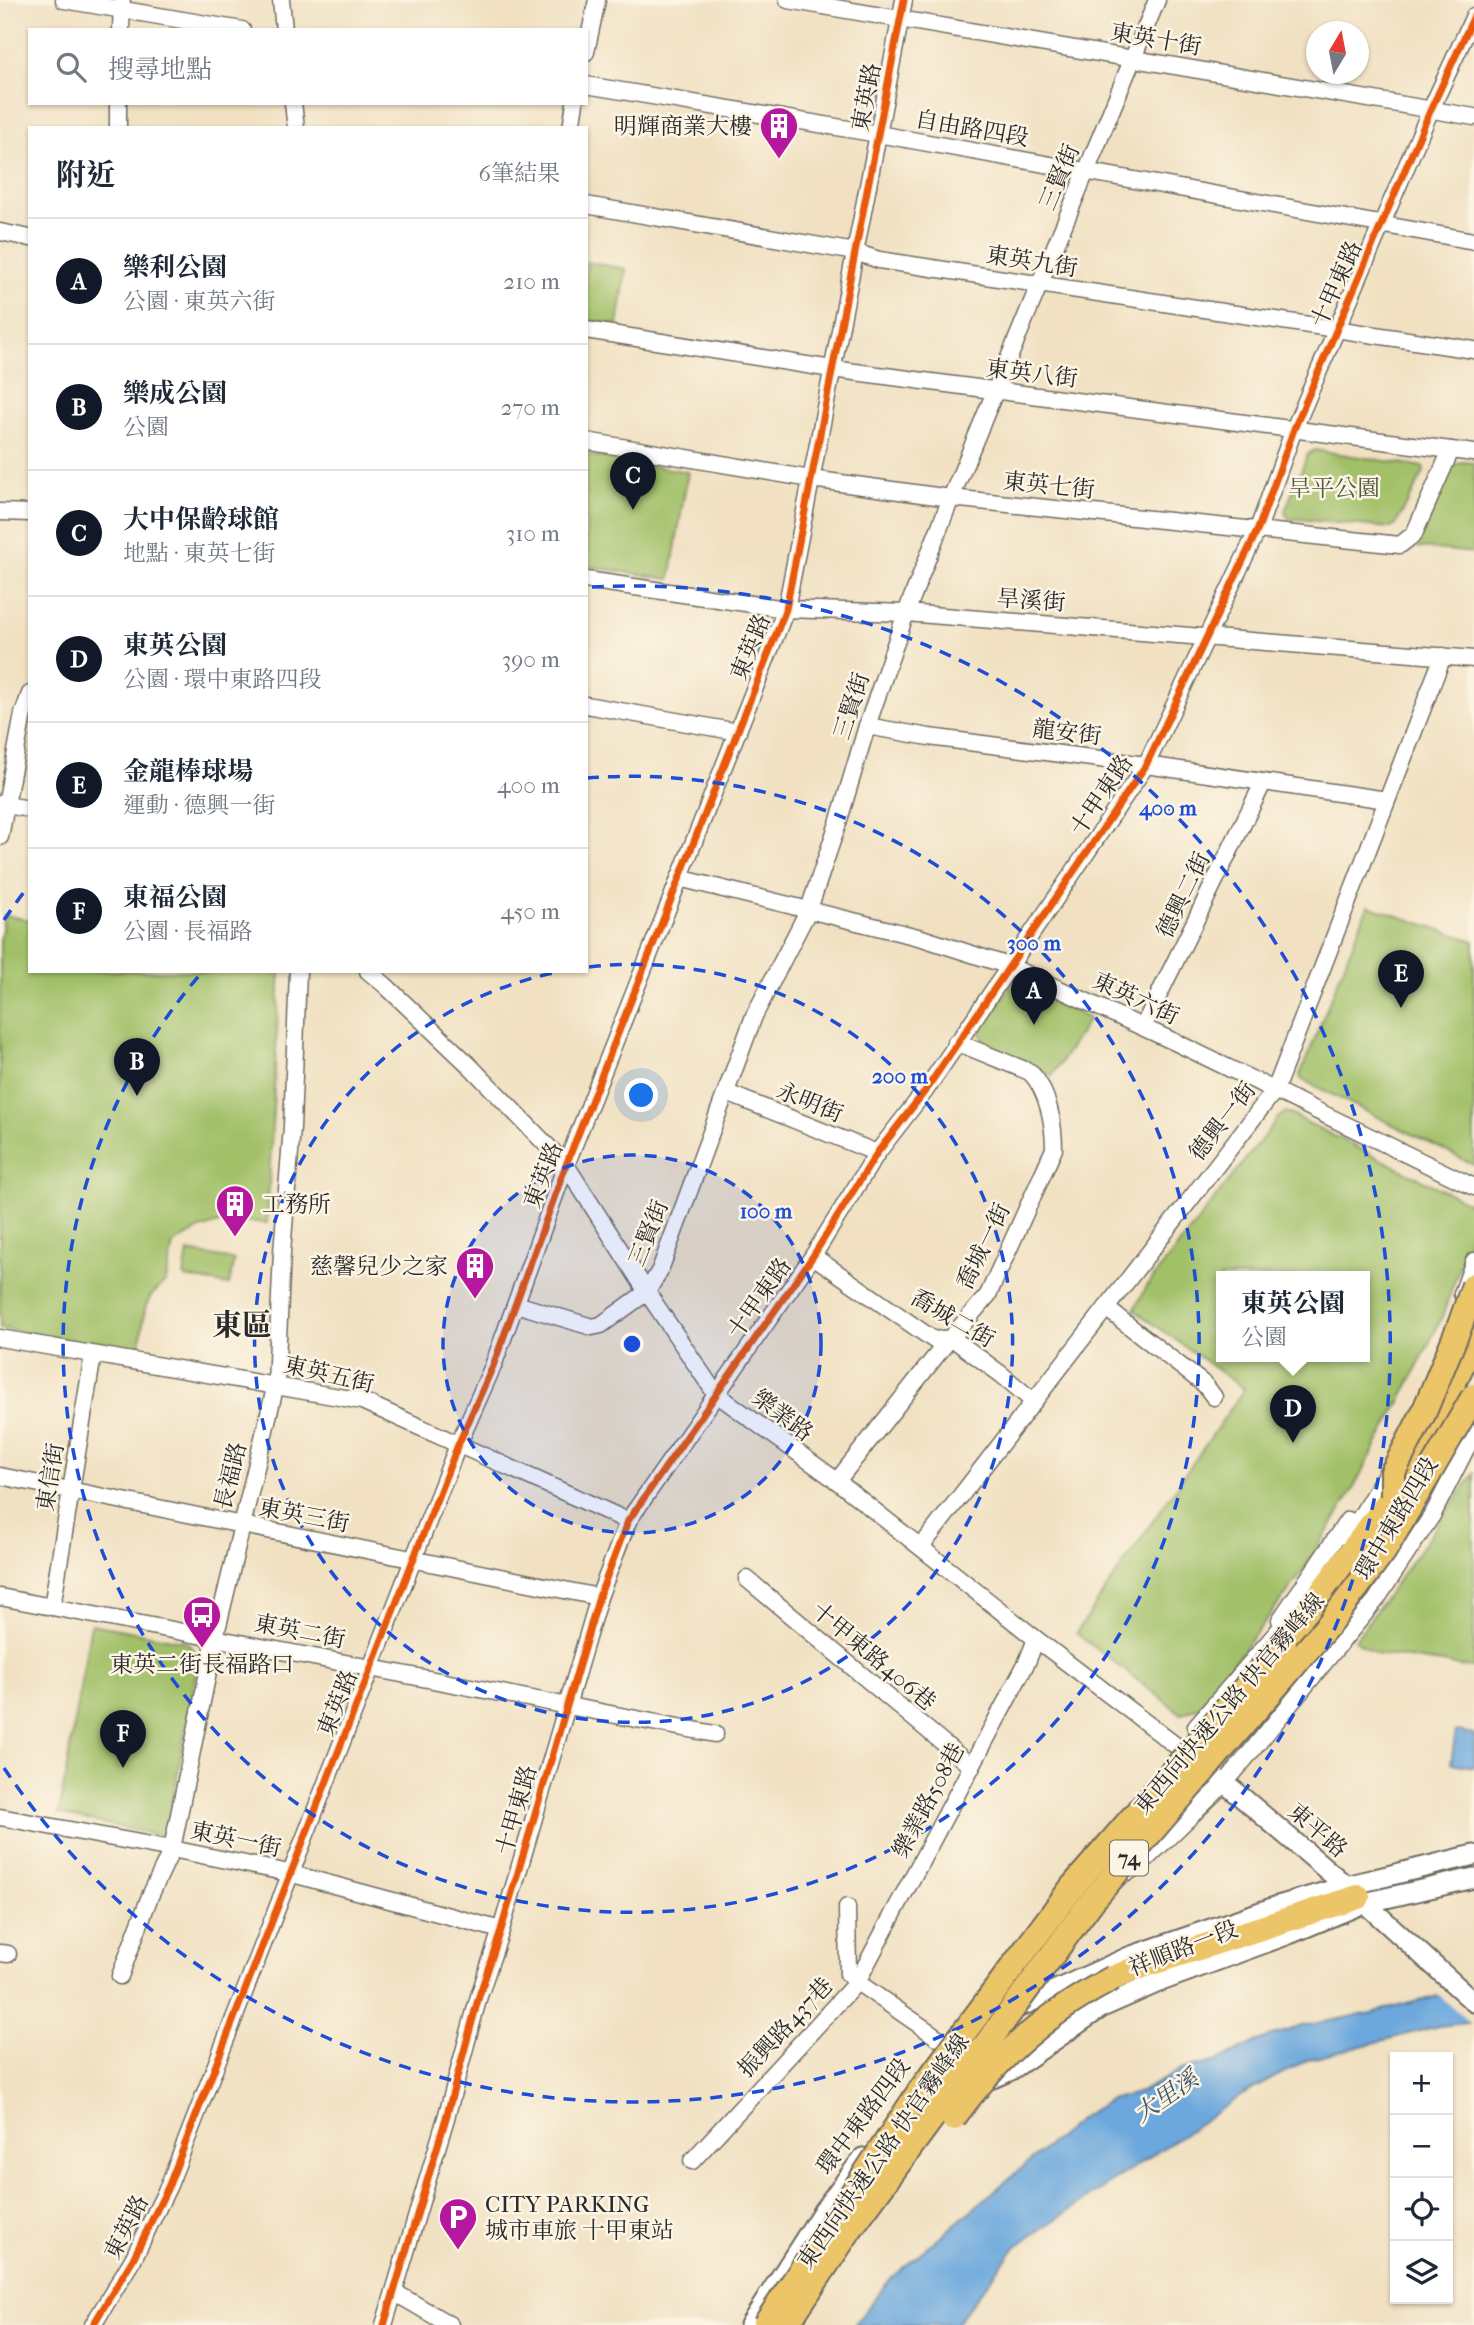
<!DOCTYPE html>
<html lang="zh-TW">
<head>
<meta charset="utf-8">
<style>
	:root { --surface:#fff; --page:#f6f6f7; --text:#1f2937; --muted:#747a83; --line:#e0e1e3; --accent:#111827 }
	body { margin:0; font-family:"IM FELL French Canon","Noto Serif TC",serif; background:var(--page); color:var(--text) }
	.controls { position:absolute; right:21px; bottom:21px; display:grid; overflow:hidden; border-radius:0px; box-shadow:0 2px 5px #0004 }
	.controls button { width:63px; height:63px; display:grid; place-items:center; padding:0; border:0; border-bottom:2px solid var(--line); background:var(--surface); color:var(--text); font:35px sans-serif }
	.compass { position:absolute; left:1306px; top:21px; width:63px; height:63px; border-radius:50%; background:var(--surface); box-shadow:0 2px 5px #0004; rotate:10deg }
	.you { position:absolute; left:642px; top:1096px; width:24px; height:24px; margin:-18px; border:5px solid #fff; border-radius:50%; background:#1a73e8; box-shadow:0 0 0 10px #1a73e833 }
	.badge { display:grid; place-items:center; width:46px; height:46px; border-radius:50%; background:var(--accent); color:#fff; font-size:23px; font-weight:700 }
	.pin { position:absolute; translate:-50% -58px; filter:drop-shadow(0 2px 4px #0008) }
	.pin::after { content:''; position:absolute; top:37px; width:24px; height:21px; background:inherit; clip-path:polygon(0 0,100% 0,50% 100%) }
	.popup { position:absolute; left:1216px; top:1271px; width:154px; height:91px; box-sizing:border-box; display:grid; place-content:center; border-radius:0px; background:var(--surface); filter:drop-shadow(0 2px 5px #0005); font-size:23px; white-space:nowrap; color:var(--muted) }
	.popup b { font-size:26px; color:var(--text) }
	.popup::after { content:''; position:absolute; left:50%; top:100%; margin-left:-14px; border:14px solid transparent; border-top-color:var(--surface) }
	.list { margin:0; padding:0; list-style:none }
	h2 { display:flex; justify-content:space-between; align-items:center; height:91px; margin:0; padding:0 28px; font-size:30px }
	h2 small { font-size:23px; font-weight:400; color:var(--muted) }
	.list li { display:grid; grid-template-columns:46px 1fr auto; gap:21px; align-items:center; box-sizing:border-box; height:126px; padding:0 28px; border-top:2px solid var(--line) }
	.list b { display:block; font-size:26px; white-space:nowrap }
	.list p { margin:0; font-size:23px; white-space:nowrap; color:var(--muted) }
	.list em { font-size:23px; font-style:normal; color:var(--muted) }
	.icon { flex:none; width:38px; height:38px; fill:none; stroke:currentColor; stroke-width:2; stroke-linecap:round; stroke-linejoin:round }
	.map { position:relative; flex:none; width:1474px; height:2325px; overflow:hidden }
	.search { position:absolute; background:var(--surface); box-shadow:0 2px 5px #0004; left:28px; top:28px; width:560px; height:77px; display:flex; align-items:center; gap:18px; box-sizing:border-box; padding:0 24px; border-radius:0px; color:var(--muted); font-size:26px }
	.panel { position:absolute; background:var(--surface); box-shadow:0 2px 5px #0004; left:28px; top:126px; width:560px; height:847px; border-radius:0px }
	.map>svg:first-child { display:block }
	.green { fill:#a1c068; stroke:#66764a; stroke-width:2; fill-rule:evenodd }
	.water { fill:#6ca8dd; stroke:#4c6a84; stroke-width:2 }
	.pier { fill:#f1e1c2 }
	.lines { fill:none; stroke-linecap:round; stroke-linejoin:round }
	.minor-casing { stroke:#706b60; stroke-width:19 }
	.tertiary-casing { stroke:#706b60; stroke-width:23 }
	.trunk-casing { stroke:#706b60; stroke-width:28 }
	.minor { stroke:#fff; stroke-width:16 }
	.tertiary { stroke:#fff; stroke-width:19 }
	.trunk { stroke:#edc569; stroke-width:24 }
	.trunk-bridge-casing { stroke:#706b60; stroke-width:28; stroke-linecap:butt }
	.trunk-bridge { stroke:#edc569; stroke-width:24 }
	.cycleway-casing { stroke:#fcf5e5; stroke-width:11 }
	.cycleway { stroke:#e8590c; stroke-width:7 }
	.ring { fill:none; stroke:#1d4ed8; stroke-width:3.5; stroke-dasharray:12 9 }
	.labels { text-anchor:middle; stroke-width:5; stroke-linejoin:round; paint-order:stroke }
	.shield { fill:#fcf5e5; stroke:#6a6863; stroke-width:2 }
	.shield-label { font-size:21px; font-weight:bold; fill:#2b2b2b }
	.street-label { font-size:23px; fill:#2b2b2b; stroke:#fcf5e5 }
	.poi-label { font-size:23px; fill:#2b2b2b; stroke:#fcf5e5; text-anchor:end }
	.park-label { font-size:23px; fill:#4e583d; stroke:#fcf5e5 }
	.water-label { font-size:24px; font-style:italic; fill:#425769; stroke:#fcf5e5 }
	.district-label { font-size:30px; font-weight:bold; fill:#2b2b2b; stroke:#fcf5e5 }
	.centre { fill:#1d4ed8; stroke:#fcf5e5; stroke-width:3.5 }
	.ring-label { font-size:21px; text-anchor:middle; font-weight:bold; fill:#1d4ed8; stroke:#fcf5e5; stroke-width:5; stroke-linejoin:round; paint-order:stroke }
</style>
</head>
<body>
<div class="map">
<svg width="1474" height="2325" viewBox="0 0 1474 2325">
	<rect width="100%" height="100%" fill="#fcf5e5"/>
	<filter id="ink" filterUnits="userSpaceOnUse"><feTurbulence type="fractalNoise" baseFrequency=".0143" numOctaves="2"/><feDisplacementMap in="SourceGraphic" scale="14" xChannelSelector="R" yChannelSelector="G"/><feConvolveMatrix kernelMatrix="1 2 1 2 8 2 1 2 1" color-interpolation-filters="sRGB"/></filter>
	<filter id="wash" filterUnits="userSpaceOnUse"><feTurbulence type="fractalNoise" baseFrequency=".00686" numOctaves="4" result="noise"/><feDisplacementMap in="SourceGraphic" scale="28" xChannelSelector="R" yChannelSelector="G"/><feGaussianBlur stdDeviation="1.57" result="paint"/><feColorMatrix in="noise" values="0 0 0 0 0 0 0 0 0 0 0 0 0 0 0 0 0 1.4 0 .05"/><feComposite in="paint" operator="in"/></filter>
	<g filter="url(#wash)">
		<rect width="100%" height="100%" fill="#f1e1c2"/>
		<g class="green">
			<path d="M586 262 626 269 618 325 586 320Z"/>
			<path d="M1315 450 1423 467 1424 472 1395 526 1390 528 1288 518 1285 511 1308 454Z"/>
			<path d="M586 454 688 472 670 579 586 566Z"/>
			<path d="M1463 462 1474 463V553L1415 547 1452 466Z"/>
			<path d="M1368 906 1474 941V1165L1301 1079 1300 1075Z"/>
			<path d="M4 915 30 920V971H280L267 1223 227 1220 198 1230 173 1244 166 1281 150 1297 145 1308 139 1353 0 1328V942Z"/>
			<path d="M1020 983 1089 1019 1052 1076 984 1042 980 1030 1010 987Z"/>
			<path d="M1286 1112 1469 1203 1474 1208V1225L1442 1317 1405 1392 1351 1493 1299 1577 1200 1706 1182 1714 1076 1633 1244 1389 1134 1310 1147 1286 1278 1118ZM1221 1277H1365V1357H1221Z"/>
			<path d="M188 1252 234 1260 229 1285 184 1277Z"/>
			<path d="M1474 1474V1668L1376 1653 1355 1640Z"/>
			<path d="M91 1624 187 1642 199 1657 166 1837 59 1814Z"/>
		</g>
		<g class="water">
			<path d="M1456 1731 1474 1734V1767L1451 1763Z"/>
			<path d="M1474 1987V2022L1439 2026 1307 2060 1242 2095 1016 2246 955 2325H854L892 2277 1086 2114 1110 2100 1141 2092 1181 2070 1218 2061 1257 2041 1302 2026 1371 2013Z"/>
		</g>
		<path class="pier" d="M1474 1983V2026H1473L1437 1993Z"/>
	</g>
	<g filter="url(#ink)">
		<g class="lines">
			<g class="minor-casing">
				<g id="minor">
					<path d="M64 0 242 30"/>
					<path d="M281 0 284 30"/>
					<path d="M788 0 1474 117"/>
					<path d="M121 30 122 2"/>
					<path d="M586 52 597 0"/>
					<path d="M586 85 878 134 1474 241"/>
					<path d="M293 103 296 128"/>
					<path d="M118 128V103"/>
					<path d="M571 128 575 103"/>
					<path d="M586 205 855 252 879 260 1474 350"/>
					<path d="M0 232 30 238"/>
					<path d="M586 330 832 369 1474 453"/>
					<path d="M586 441 811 479 951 498 1400 545 1414 534 1451 450"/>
					<path d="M0 512 30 513"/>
					<path d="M586 580 786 609 906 613 1474 659"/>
					<path d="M586 705 738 732"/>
					<path d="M867 726 929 737 1146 765 1387 800"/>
					<path d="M0 804 30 809"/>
					<path d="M0 837 23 714 30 694"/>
					<path d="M679 878 922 938 1009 966 1177 1043 1474 1187"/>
					<path d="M368 971 385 985 470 1066 566 1165 647 1292 715 1393 837 1481 1036 1639 1225 1783"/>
					<path d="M1143 1027 1263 783"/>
					<path d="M727 1093 877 1153"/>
					<path d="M813 1256 934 1340 952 1338 1002 1375 1033 1401"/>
					<path d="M1462 1294 1474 1261"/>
					<path d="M516 1304 592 1327 601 1325 647 1292 660 1270 754 1016 809 909 839 820 867 726 906 613 951 498 1157 0"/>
					<path d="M1106 1308 1205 1385 1214 1397"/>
					<path d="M0 1338 362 1401 628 1521"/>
					<path d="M0 1476 599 1597"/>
					<path d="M837 1481 943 1347 988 1295 1054 1149C1054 1124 1048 1090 1030 1072L956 1042"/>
					<path d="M1348 1538 1390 1467"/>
					<path d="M921 1547 1275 1090 1443 656"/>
					<path d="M747 1579 972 1767"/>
					<path d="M0 1597 715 1734"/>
					<path d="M52 1607 93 1355"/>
					<path d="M1280 1620 1348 1520"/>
					<path d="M1196 1726 1291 1616"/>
					<path d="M0 1817 172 1849 289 1873 501 1930"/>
					<path d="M1122 1876 1141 1864 1225 1783 1376 1600 1433 1514 1474 1433"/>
					<path d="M0 1953 8 1954"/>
					<path d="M120 1976 150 1896 172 1849 215 1638 276 1384 282 1252 292 1127 298 971"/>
					<path d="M947 2044 857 1982 1027 1662 1036 1639"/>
					<path d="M692 2161 857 1982 848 1974 847 1907"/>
					<path d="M394 2292 450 2325"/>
					<path d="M93 2325 133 2259 169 2185 458 1445 493 1366 566 1165 786 609 904 0"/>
					<path d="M384 2325 446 2118 479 1996 501 1930 599 1597 628 1521 813 1256 877 1153 925 1091 1146 765 1258 529 1294 429 1431 109 1474 16"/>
				</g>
			</g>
			<g class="tertiary-casing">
				<g id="tertiary">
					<path d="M1225 1783 1346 1886 1474 2002"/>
					<path d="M1008 2012 1129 1957 1281 1905 1346 1886 1474 1855"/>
					<path d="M983 2079 993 2078 1011 2070 1102 2007 1161 1981 1289 1934 1364 1903 1474 1878"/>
					<path d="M750 2325 823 2211 863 2158"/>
				</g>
			</g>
			<g class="trunk-casing">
				<g id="trunk">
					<path d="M1284 1643 1397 1490 1437 1418 1474 1339"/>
					<path d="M1113 1978 1139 1967 1358 1897"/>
				</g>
			</g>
			<use href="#minor" class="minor"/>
			<use href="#tertiary" class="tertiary"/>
			<use href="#trunk" class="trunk"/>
			<g class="trunk-bridge-casing">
				<g id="trunk-bridge">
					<path d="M1393 1496V1472L1424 1412 1460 1325 1474 1285"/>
					<path d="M953 2118C998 2056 1045 2014 1113 1978"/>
					<path d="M765 2325 920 2091 1074 1885 1284 1643"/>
					<path d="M786 2325 850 2229 1092 1901 1330 1623 1384 1551 1474 1396"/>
				</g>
			</g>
			<use href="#trunk-bridge" class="trunk-bridge"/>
			<g class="cycleway-casing">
				<g id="cycleway">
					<path d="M93 2325 133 2259 169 2185 458 1445 493 1366 566 1165 786 609 904 0"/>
					<path d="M384 2325 446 2118 479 1996 501 1930 599 1597 628 1521 813 1256 877 1153 925 1091 1146 765 1258 529 1294 429 1431 109 1474 16"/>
				</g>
			</g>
			<use href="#cycleway" class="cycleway"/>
		</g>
	</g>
	<circle cx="632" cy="1344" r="189" fill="#1d4ed8" fill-opacity=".12"/>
	<g class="ring">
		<circle cx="632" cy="1344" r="189"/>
		<path d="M589 967A379 379 0 1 1 563 971"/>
		<path d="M587 778A568 568 0 1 1 203 971"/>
		<path d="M4 920A758 758 0 0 1 27 888M592 587A758 758 0 1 1 4 1768"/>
	</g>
	<defs>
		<g id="building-pin" transform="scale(2.0125)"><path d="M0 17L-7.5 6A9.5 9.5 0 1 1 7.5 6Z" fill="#b5179e" stroke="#fcf5e5"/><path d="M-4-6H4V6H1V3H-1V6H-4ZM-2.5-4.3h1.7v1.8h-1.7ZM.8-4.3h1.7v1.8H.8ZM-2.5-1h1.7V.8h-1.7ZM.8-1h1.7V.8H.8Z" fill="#fff"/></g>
		<g id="bus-pin" transform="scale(2.0125)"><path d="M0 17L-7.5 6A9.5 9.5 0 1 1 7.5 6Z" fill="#b5179e" stroke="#fcf5e5"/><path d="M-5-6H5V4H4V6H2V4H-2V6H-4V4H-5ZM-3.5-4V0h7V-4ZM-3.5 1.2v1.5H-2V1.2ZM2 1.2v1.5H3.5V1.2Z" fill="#fff"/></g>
		<g id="parking-pin" transform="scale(2.0125)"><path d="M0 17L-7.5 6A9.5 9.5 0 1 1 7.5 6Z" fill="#b5179e" stroke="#fcf5e5"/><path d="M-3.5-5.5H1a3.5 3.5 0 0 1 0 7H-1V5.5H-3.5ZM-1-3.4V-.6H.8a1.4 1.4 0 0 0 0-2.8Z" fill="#fff"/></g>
	</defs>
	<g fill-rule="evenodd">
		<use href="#building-pin" x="779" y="126"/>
		<use href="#building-pin" x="235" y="1204"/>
		<use href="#building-pin" x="475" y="1266"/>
		<use href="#bus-pin" x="202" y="1615"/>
		<use href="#parking-pin" x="458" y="2217"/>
	</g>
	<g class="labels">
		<rect class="shield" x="1110" y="1840.5" width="38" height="35" rx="5"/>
		<g class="shield-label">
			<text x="1129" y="1865">74</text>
		</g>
		<g class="street-label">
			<text transform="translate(1156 39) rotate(10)" y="8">東英十街</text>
			<text transform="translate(866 97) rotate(-79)" y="8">東英路</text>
			<text transform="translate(972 128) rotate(10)" y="8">自由路四段</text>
			<text transform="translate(1059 177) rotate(-67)" y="8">三賢街</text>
			<text transform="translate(1032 261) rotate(9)" y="8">東英九街</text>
			<text transform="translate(1336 284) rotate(-66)" y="8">十甲東路</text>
			<text transform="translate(1032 373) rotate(7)" y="8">東英八街</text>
			<text transform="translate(1049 485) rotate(6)" y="8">東英七街</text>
			<text transform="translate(1031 600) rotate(4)" y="8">旱溪街</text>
			<text transform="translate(750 647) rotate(-68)" y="8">東英路</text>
			<text transform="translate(851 706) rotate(-72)" y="8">三賢街</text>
			<text transform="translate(1067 732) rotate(7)" y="8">龍安街</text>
			<text transform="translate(1101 795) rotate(-56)" y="8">十甲東路</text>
			<text transform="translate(1183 895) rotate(-64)" y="8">德興二街</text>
			<text transform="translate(1136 998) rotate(25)" y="8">東英六街</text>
			<text transform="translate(810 1102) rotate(22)" y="8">永明街</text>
			<text transform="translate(1222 1121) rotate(-52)" y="8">德興一街</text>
			<text transform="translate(543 1175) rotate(-69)" y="8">東英路</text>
			<text transform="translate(648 1233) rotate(-68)" y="8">三賢街</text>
			<text transform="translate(983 1246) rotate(-64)" y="8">喬城一街</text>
			<text transform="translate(759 1298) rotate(-55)" y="8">十甲東路</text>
			<text transform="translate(953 1318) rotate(30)" y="8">喬城二街</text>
			<text transform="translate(329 1374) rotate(13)" y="8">東英五街</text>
			<text transform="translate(783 1415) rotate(37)" y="8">樂業路</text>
			<text transform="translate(230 1476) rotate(-76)" y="8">長福路</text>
			<text transform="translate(50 1477) rotate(-81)" y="8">東信街</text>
			<text transform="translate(304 1515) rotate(11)" y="8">東英三街</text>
			<text transform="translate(1396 1518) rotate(-59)" y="8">環中東路四段</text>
			<text transform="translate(300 1631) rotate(11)" y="8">東英二街</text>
			<text transform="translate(874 1656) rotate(40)" y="8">十甲東路406巷</text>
			<text transform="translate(337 1703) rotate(-68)" y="8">東英路</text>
			<text transform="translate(1229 1703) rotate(-50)" y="8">東西向快速公路 快官霧峰線</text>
			<text transform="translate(928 1800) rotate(-62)" y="8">樂業路508巷</text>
			<text transform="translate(516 1810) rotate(-74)" y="8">十甲東路</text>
			<text transform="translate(1318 1830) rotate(41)" y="8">東平路</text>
			<text transform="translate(236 1839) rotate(12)" y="8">東英一街</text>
			<text transform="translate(1183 1948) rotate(-21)" y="8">祥順路一段</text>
			<text transform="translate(785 2027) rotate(-47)" y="8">振興路437巷</text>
			<text transform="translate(863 2116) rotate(-53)" y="8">環中東路四段</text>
			<text transform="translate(883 2151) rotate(-55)" y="8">東西向快速公路 快官霧峰線</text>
			<text transform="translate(126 2227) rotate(-63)" y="8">東英路</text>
		</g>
		<g class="poi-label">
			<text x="752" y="134">明輝商業大樓</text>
			<text x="262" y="1212" text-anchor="start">工務所</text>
			<text x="448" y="1274">慈馨兒少之家</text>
			<text x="202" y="1672" text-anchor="middle">東英二街長福路口</text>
			<text x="485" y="2212" text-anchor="start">CITY PARKING<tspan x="485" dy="26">城市車旅 十甲東站</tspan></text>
		</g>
		<g class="park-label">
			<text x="1334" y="496">旱平公園</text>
		</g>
		<g class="water-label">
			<text transform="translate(1166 2096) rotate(-35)" y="8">大里溪</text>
		</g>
		<g class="district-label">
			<text x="242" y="1335">東區</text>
		</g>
	</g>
	<circle cx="632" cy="1344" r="10" class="centre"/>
	<g class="ring-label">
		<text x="1168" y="815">400 m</text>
		<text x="1034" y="950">300 m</text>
		<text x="900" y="1083">200 m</text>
		<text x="766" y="1218">100 m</text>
	</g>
</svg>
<div class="controls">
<button>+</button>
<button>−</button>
<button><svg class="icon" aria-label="locate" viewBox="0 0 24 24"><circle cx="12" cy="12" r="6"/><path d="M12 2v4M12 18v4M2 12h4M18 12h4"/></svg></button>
<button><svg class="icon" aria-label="layers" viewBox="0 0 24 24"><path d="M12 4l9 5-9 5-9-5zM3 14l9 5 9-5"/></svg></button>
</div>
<svg class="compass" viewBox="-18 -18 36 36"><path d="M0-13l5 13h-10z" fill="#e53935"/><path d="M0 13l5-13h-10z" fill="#747a83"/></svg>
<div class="you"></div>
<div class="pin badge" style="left:1034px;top:1025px">A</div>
<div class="pin badge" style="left:137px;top:1096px">B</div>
<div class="pin badge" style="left:633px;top:510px">C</div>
<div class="pin badge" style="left:1293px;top:1443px">D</div>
<div class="popup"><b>東英公園</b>公園</div>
<div class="pin badge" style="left:1401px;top:1008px">E</div>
<div class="pin badge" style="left:123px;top:1768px">F</div>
<div class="search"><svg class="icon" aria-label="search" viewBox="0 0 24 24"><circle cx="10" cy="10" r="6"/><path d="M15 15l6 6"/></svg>搜尋地點</div>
<section class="panel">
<h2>附近<small>6筆結果</small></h2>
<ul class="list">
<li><span class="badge">A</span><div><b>樂利公園</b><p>公園 · 東英六街</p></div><em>210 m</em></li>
<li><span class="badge">B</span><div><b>樂成公園</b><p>公園</p></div><em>270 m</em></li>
<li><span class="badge">C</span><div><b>大中保齡球館</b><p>地點 · 東英七街</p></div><em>310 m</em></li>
<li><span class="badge">D</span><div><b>東英公園</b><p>公園 · 環中東路四段</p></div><em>390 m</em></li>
<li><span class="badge">E</span><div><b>金龍棒球場</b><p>運動 · 德興一街</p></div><em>400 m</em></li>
<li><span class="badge">F</span><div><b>東福公園</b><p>公園 · 長福路</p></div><em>450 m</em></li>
</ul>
</section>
</div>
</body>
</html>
